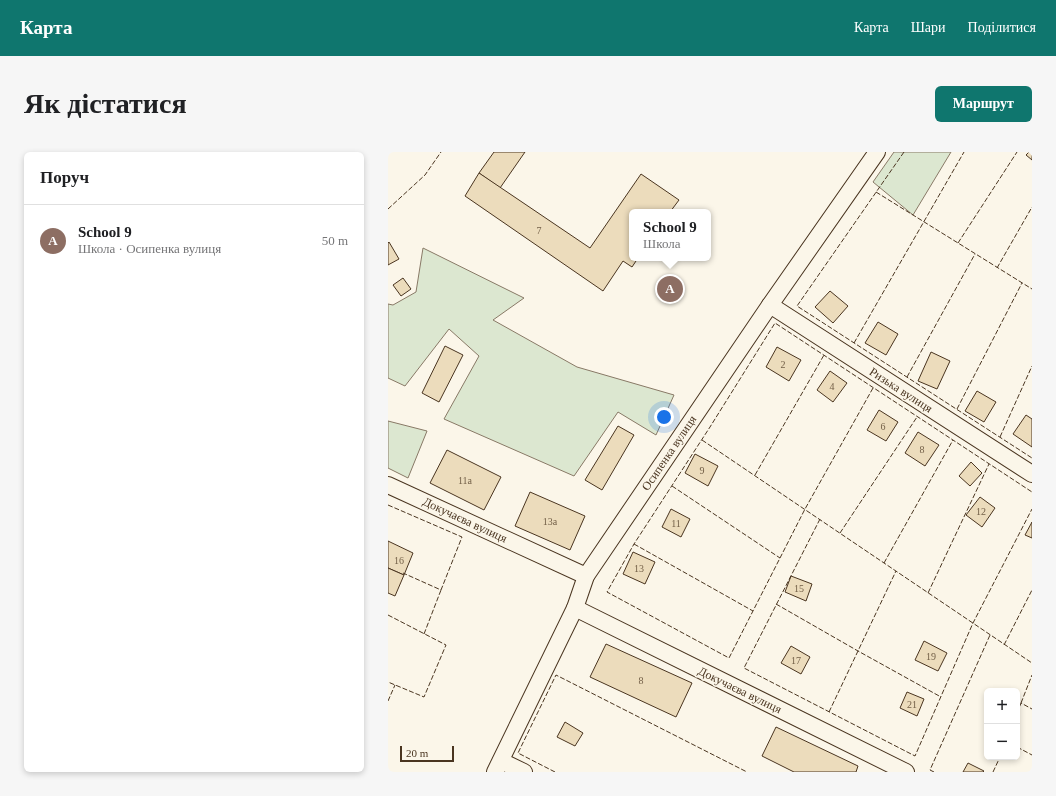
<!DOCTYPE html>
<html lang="uk">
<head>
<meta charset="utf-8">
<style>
	:root { --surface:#fff; --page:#f6f6f6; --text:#202124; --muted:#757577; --line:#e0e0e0; --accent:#0f766e }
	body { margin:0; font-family:Georgia,serif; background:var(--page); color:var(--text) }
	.controls { position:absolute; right:12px; bottom:12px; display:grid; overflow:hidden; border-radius:6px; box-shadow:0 2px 6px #0003 }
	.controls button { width:36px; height:36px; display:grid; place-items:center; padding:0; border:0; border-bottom:1px solid var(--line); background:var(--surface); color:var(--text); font:20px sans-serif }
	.scale { position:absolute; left:12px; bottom:10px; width:54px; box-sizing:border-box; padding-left:4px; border:2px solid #4a3520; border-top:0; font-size:11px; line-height:14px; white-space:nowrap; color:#4a3520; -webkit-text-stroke:3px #fbf6e9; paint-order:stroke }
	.you { position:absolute; left:276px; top:265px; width:14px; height:14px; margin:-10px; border:3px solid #fff; border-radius:50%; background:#1a73e8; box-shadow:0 0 0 6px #1a73e833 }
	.badge { display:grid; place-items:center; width:26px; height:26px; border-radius:50%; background:var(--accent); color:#fff; font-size:13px; font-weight:700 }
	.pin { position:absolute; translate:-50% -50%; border:2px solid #fff; box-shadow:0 1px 4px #0006 }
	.popup { position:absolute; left:241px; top:57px; width:82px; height:52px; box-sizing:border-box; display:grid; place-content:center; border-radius:6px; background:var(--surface); filter:drop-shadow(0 1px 3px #0005); font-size:13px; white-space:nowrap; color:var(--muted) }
	.popup b { font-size:15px; color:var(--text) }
	.popup::after { content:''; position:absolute; left:50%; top:100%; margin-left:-8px; border:8px solid transparent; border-top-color:var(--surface) }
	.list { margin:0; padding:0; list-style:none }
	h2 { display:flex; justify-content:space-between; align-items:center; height:52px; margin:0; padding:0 16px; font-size:17px }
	h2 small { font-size:13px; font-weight:400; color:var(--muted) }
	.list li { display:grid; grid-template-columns:26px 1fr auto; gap:12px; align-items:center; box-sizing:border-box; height:72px; padding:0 16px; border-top:1px solid var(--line) }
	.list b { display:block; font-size:15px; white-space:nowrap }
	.list p { margin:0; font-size:13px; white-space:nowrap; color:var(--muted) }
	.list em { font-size:13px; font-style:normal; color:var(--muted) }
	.map { position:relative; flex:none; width:644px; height:620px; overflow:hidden; border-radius:6px }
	header { display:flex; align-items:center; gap:24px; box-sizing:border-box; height:56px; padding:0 20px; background:var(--accent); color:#fff }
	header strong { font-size:19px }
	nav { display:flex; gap:22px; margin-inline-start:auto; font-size:14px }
	.intro { display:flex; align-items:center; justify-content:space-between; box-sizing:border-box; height:96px; padding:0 24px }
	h1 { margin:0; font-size:28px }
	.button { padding:10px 18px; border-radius:6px; background:var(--accent); color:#fff; font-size:14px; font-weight:700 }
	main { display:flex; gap:24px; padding:0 24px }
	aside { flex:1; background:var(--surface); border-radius:6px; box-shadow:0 2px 6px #0003 }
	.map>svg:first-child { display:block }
	.green { fill:#dce7d0; stroke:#887966 }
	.building { fill:#ecdcbc; stroke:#4a3520 }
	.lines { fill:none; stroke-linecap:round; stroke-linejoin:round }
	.minor-casing { stroke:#4a3520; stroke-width:18 }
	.minor { stroke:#fbf6e9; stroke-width:16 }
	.fence { stroke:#4a3520; stroke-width:1; stroke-dasharray:5 2; stroke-linecap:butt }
	.labels { text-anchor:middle; stroke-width:3; stroke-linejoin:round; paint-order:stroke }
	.number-label { font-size:10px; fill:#725f47 }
	.street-label { font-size:12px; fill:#4a3520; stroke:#fbf6e9 }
</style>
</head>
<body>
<header>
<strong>Карта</strong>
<nav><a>Карта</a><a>Шари</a><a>Поділитися</a></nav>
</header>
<div class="intro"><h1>Як дістатися</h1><a class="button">Маршрут</a></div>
<main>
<aside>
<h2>Поруч<small></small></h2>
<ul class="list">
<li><span class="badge" style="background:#8d6e63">A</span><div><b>School 9</b><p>Школа · Осипенка вулиця</p></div><em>50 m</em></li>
</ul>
</aside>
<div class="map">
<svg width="644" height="620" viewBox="0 0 644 620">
	<rect width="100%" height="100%" fill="#fbf6e9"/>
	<g class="green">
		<path d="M506 0H563L525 63 485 30Z"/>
		<path d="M35 96 136 146 105 168 189 215 286 243 268 283 230 260 186 324 56 267 91 204 61 177 17 234 0 226V152L5 153 28 140Z"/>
		<path d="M0 269 39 279 20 326 0 316Z"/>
	</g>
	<g class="building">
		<path d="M106 0H137L112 36 91 21Z"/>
		<path d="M641 0H644V8L638 3Z"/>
		<path d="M91 21 202 96 253 22 291 48 282 60H244V106H250L244 115 235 109 215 139 77 44Z"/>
		<path d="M1 90 11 107 0 113V91Z"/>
		<path d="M15 126 23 137 13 144 5 133Z"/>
		<path d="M442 139 460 154 445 171 427 155Z"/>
		<path d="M490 170 510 182 498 203 477 191Z"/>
		<path d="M57 194 75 203 51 250 34 241Z"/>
		<path d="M389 195 413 208 401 229 378 215Z"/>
		<path d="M543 200 562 209 549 237 530 229Z"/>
		<path d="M442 219 459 231 445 250 429 238Z"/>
		<path d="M589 239 608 250 596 270 577 259Z"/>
		<path d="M491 258 510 270 498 289 479 278Z"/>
		<path d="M638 263 644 267V295L625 282Z"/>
		<path d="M230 274 246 283 214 338 197 328Z"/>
		<path d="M530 280 551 293 537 314 517 301Z"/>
		<path d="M59 298 113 325 96 358 42 331Z"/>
		<path d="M307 302 330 314 320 334 297 321Z"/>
		<path d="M583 310 594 321 582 334 571 324Z"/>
		<path d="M142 340 197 364 182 398 127 374Z"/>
		<path d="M592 345 607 356 594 375 578 363Z"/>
		<path d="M283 357 302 367 293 385 274 375Z"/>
		<path d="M644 370V386L637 383Z"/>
		<path d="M0 389 25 401 16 423 0 416Z"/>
		<path d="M245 400 267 410 257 432 235 422Z"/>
		<path d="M0 416 16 423 7 444 0 441Z"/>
		<path d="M403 424 424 432 418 449 397 440Z"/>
		<path d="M536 489 559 501 550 519 527 508Z"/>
		<path d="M218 492 304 531 288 565 202 525Z"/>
		<path d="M403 494 422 505 413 522 393 511Z"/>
		<path d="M519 540 536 547 529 564 512 556Z"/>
		<path d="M177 570 195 581 187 594 169 585Z"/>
		<path d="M388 575 470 614 468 620H406L374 604Z"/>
		<path d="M580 611 596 619 595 620H575Z"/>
	</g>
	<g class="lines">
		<g class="minor-casing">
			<g id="minor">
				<path d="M382 153 644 322"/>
				<path d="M0 333 198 424"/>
				<path d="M187 456 518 620"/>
				<path d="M113 609 136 620"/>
				<path d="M107 620 187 456 198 424 382 153 489 0"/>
			</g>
		</g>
		<use href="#minor" class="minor"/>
		<g class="fence">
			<path d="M516 0 409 154 644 306"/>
			<path d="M488 40 644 137"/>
			<path d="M0 57 37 23 53 0"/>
			<path d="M570 91 629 0"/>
			<path d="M609 116 644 55"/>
			<path d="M466 191 576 0"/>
			<path d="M519 225 587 102"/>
			<path d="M485 236 417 357 341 506 219 440 246 392 322 275 387 171 644 340"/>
			<path d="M569 257 634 131"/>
			<path d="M612 285 644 214"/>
			<path d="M314 288 644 511"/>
			<path d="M367 323 436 203"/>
			<path d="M284 334 392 406"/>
			<path d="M0 353 74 385 53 438 15 421"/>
			<path d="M432 367 356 516 527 604 585 471 644 357"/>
			<path d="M452 381 529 265"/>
			<path d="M246 392 365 459"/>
			<path d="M496 411 565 288"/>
			<path d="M540 441 601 312"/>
			<path d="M388 452 470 499 553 545"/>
			<path d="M0 463 58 493 36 545 0 530"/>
			<path d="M36 482 53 438"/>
			<path d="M616 493 644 438"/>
			<path d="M0 549 7 533"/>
			<path d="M633 551 644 523"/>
			<path d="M441 560 508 419"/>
			<path d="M629 561 633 551 644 557"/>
			<path d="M629 595 644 603"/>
			<path d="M167 620 130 601 168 523 359 620"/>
			<path d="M546 620 542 618 602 483"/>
			<path d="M605 620 612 605"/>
		</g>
	</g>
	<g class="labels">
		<g class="number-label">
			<text x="151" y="82">7</text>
			<text x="395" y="216">2</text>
			<text x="444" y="238">4</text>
			<text x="495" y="278">6</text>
			<text x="534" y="301">8</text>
			<text x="314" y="322">9</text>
			<text x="77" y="332">11а</text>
			<text x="593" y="363">12</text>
			<text x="162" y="373">13а</text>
			<text x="288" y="375">11</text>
			<text x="11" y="412">16</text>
			<text x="251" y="420">13</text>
			<text x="411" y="440">15</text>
			<text x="543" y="508">19</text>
			<text x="408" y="512">17</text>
			<text x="253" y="532">8</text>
			<text x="524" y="556">21</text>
		</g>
		<g class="street-label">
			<text transform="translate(513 238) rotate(33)" y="4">Ризька вулиця</text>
			<text transform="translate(281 301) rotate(-56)" y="4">Осипенка вулиця</text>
			<text transform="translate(77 368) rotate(25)" y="4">Докучаєва вулиця</text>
			<text transform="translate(352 538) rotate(26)" y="4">Докучаєва вулиця</text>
		</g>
	</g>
</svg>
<div class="controls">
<button>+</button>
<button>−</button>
</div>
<div class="scale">20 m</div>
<div class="you"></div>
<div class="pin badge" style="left:282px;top:137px;background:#8d6e63">A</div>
<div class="popup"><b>School 9</b>Школа</div>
</div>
</main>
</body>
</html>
